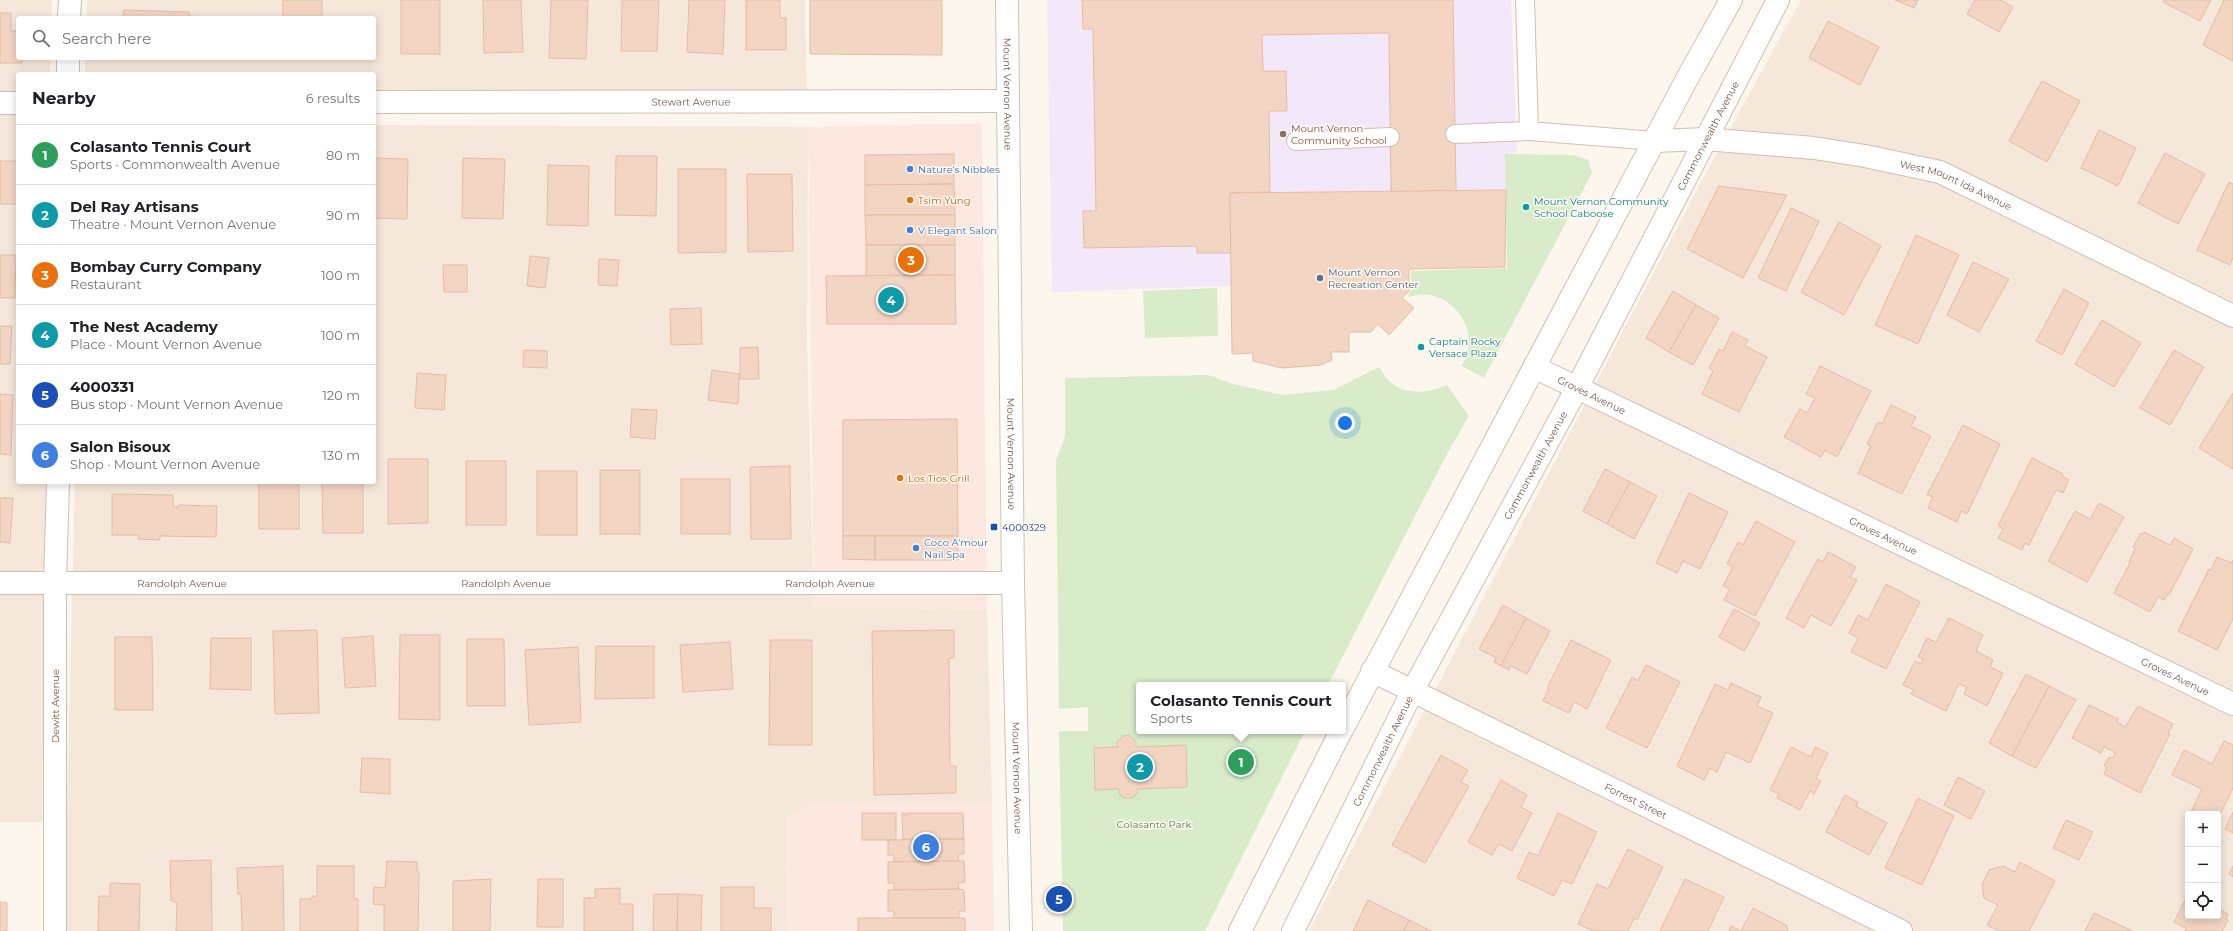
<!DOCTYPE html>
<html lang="en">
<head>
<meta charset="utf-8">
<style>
	:root { --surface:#fff; --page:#f2f2f2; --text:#202124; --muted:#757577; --line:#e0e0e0; --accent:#d93025 }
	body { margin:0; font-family:Montserrat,sans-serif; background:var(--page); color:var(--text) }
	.controls { position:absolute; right:12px; bottom:12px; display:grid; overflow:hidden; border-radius:4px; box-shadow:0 2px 10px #0003 }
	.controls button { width:36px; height:36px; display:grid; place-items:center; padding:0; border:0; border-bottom:1px solid var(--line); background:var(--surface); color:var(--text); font:20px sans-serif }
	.you { position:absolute; left:1345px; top:423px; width:14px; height:14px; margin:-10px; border:3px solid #fff; border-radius:50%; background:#1a73e8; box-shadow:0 0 0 6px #1a73e833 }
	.badge { display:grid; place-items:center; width:26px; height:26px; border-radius:50%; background:var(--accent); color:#fff; font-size:13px; font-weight:700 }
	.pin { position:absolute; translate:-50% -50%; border:2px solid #fff; box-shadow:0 1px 4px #0006 }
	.popup { position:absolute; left:1136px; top:682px; width:210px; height:52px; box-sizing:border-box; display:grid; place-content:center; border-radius:4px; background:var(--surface); filter:drop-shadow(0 1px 3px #0005); font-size:13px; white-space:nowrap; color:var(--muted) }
	.popup b { font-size:15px; color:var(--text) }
	.popup::after { content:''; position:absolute; left:50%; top:100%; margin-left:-8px; border:8px solid transparent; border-top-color:var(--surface) }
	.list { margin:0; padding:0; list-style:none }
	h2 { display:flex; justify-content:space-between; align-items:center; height:52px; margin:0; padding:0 16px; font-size:17px }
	h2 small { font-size:13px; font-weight:400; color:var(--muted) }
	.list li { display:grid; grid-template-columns:26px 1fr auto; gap:12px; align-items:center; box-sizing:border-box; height:60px; padding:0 16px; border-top:1px solid var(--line) }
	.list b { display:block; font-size:15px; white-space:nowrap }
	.list p { margin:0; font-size:13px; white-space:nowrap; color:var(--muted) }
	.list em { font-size:13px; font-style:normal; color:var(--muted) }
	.icon { flex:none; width:22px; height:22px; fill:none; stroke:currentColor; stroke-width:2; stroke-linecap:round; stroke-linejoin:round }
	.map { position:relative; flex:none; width:2233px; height:931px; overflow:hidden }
	.search { position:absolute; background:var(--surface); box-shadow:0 2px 10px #0003; left:16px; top:16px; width:360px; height:44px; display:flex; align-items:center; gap:10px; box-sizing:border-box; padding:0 14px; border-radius:4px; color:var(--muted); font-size:15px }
	.panel { position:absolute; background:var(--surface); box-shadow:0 2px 10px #0003; left:16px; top:72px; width:360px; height:412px; border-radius:4px }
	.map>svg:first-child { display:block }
	.residential { fill:#f5e8da; fill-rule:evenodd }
	.commercial { fill:#fde8e0 }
	.education { fill:#f3e8fa }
	.green { fill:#d8ecc9 }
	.building { fill:#f3d5c3; stroke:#e6bba3 }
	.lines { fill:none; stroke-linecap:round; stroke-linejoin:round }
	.service-casing { stroke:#d1beb0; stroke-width:20 }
	.minor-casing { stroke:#d1beb0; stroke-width:24 }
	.tertiary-casing { stroke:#d1beb0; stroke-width:24 }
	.secondary-casing { stroke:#d6c0b0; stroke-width:24 }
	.service { stroke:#fff; stroke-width:18 }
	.minor { stroke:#fff; stroke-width:22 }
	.tertiary { stroke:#fff; stroke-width:22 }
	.secondary { stroke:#fff; stroke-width:22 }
	.education-dot { fill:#8d6e63; stroke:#fffaf3; stroke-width:1.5 }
	.shop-dot { fill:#3f7fe0; stroke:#fffaf3; stroke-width:1.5 }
	.food-dot { fill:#e8710a; stroke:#fffaf3; stroke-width:1.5 }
	.culture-dot { fill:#0f9aa8; stroke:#fffaf3; stroke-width:1.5 }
	.service-dot { fill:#5c6f8a; stroke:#fffaf3; stroke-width:1.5 }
	.transit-dot { fill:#1a4fb4; stroke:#fffaf3; stroke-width:1.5 }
	.labels { text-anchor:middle; stroke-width:3; stroke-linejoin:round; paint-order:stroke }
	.street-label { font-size:10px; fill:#7a5c4d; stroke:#fffaf3 }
	.education-label { font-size:10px; fill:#785e54; stroke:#fffaf3; text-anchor:start }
	.shop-label { font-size:10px; fill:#366cbe; stroke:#fffaf3; text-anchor:start }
	.food-label { font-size:10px; fill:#c56008; stroke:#fffaf3; text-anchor:start }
	.culture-label { font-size:10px; fill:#0d838f; stroke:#fffaf3; text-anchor:start }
	.service-label { font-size:10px; fill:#4e5e75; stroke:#fffaf3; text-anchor:start }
	.transit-label { font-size:10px; fill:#164399; stroke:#fffaf3; text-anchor:start }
	.park-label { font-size:10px; fill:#537a41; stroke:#fffaf3 }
</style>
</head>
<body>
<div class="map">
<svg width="2233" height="931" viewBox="0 0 2233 931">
	<rect width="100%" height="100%" fill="#fdf6ec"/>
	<g class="residential">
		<path d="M0 0H52L51 18H18V58H50V74H18V482H46L42 822H0Z"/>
		<path d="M87 0H805L807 93 374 92V74H85V58H374V18H87Z"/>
		<path d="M1801 0H2233V931H1309L1708 169ZM2188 814H2218V916H2188Z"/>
		<path d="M374 125 808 127 807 344 814 606 987 610 992 803H810L786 819 787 931H64L75 482H374Z"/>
	</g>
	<g class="commercial">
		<path d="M982 123 987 610 814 606 808 127Z"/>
		<path d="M810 803H992L994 931H787L786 818Z"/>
	</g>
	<path class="education" d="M1047 0H1511L1517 153 1505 154 1506 190 1231 193V286L1052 292Z"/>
	<g class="green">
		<path d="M1505 154 1574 155 1588 160 1592 173 1484 378 1462 366C1467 355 1471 344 1468 333 1463 307 1435 287 1409 297L1408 295 1411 290V271L1507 268Z"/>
		<path d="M1217 288 1218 336 1145 338 1143 291Z"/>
		<path d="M1379 367C1383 372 1387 380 1393 384 1408 396 1431 392 1447 385L1469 416 1448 452 1328 685H1139V731H1305L1205 931H1063L1059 731H1088V707L1059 709 1056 460 1065 437V378L1208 375 1233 384 1282 395 1334 390Z"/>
	</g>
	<g class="building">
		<rect x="283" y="0" width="39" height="18"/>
		<rect x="401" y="0" width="39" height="54"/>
		<path d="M483 0H521L523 52 484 53Z"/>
		<path d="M551 0H588L586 59 549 58Z"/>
		<path d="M622 0H659L657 51H621Z"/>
		<path d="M689 0H725L723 54 687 52Z"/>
		<path d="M746 0H780V18H786V50H746Z"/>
		<path d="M810 0H942V55L810 54Z"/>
		<path d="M1082 0H1453L1456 191 1391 192 1389 33 1262 35 1263 71H1286L1287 111H1269L1270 192 1230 193 1231 253H1197V246L1084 248 1083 211H1096L1093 29H1083Z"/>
		<path d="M1895 0H1918L1914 8Z"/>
		<path d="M1975 0H2001L2013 7 1999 32 1967 14Z"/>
		<path d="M2164 0H2211L2200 21 2163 2Z"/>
		<path d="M2224 0H2233V61L2203 45Z"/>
		<path d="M124 10 189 12V16L225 18H123Z"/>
		<path d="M0 13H11V31H18V58H22V63H0Z"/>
		<path d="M1828 21 1879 47 1860 85 1809 58Z"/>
		<path d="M2042 81 2080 101 2047 162 2009 141Z"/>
		<path d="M2099 130 2136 148 2118 186 2081 168Z"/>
		<path d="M2165 153 2205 174 2178 224 2138 203Z"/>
		<path d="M954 154V184L865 185V155Z"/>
		<path d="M616 156H657L656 216 615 215Z"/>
		<path d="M374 158 408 159 407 219 374 218Z"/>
		<path d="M463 158 505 159 503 219 462 218Z"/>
		<path d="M0 161H18L17 204H0Z"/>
		<path d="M548 165 589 166 588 226 547 225Z"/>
		<path d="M678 169H726V252L678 253Z"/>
		<path d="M747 174H792L793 251 748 252Z"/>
		<path d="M2229 182 2233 184V258L2230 265 2197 250Z"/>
		<path d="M954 184 955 215H865V185Z"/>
		<path d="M1719 186 1787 195 1743 278 1687 249Z"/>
		<path d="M1506 190 1505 267 1409 269V291L1402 298 1414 308 1389 335 1378 324 1371 332H1349V352H1331L1332 360 1321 365 1282 368 1253 361V353L1232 354 1230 193Z"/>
		<path d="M1791 208 1819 221 1786 291 1758 278Z"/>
		<path d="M865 215H955V245H866Z"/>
		<path d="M1839 222 1881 246 1844 315 1801 292Z"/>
		<path d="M1916 235 1959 255 1918 344 1875 325Z"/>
		<path d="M866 245H955V275L866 276Z"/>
		<path d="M0 255H16L15 298H0Z"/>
		<path d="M530 256 549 258 545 288 527 286Z"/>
		<path d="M599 259 619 260 617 286 598 285Z"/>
		<path d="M1973 262 2009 279 1979 332 1947 315Z"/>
		<path d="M443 265H467V292H444Z"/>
		<path d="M955 275 956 324H827L826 276Z"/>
		<path d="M2064 289 2089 303 2062 355 2036 341Z"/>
		<path d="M1673 291 1696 305 1669 352 1646 338Z"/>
		<path d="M1696 305 1719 318 1693 365 1669 352Z"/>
		<path d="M701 308 702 344 671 345 670 309Z"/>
		<path d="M2102 320 2141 343 2114 387 2075 364Z"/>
		<path d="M0 326H12L10 364H0Z"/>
		<path d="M1732 332 1748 340 1745 346 1767 357 1739 412 1702 394 1713 371 1709 368 1719 349 1723 351Z"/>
		<path d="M758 347 759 379H740V348Z"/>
		<path d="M524 350 547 351V368L523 367Z"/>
		<path d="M2174 350 2204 367 2170 425 2140 408Z"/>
		<path d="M1820 366 1871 391 1837 457 1825 450 1821 457 1784 437 1800 409 1807 413 1815 398 1806 394Z"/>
		<path d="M712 370 739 374 738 404 708 400Z"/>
		<path d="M417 373 446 375 444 410 415 408Z"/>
		<path d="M2233 393V469L2199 448Z"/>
		<path d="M0 394 13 395 11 455 0 454Z"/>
		<path d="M1891 405 1916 417 1911 426 1931 436 1902 494 1858 473 1871 446 1867 444 1878 422 1882 424Z"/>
		<path d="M632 409 657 410 655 439 630 437Z"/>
		<path d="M957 419 958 536H843V420Z"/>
		<path d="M1963 425 2000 444 1967 514 1961 511 1957 522 1928 508 1933 497 1927 495Z"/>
		<path d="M2032 458 2063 474 2062 476 2069 480 2063 493 2056 490 2029 545 2025 543 2022 550 1998 538 2003 529 1998 526Z"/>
		<path d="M388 459H428V523L388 524Z"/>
		<rect x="466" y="461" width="40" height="64"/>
		<path d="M790 466 791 539H751L750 467Z"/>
		<path d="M1605 469 1630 482 1607 524 1583 511Z"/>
		<rect x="600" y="470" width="40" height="64"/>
		<rect x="537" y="471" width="40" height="64"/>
		<rect x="681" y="479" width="49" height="55"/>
		<rect x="259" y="482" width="40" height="47"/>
		<path d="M322 482H363V533H323Z"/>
		<path d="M1630 482 1657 496 1634 539 1607 524Z"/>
		<path d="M1689 493 1728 512 1700 569 1683 561 1677 573 1656 563Z"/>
		<path d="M112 494 173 495V507H179V505L217 506 216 537 160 536V540L138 539V535H112Z"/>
		<path d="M0 498H13L10 543 0 542Z"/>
		<path d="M2099 503 2124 517 2087 582 2048 561 2075 511 2090 519Z"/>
		<path d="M1756 521 1795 542 1755 616 1724 600 1730 589 1723 586 1733 567 1727 564 1738 542 1743 545Z"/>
		<path d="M2144 532 2170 545 2174 538 2193 549 2169 595 2168 594 2164 600 2158 597 2150 612 2114 593 2130 563 2129 562 2135 549 2133 547 2141 533 2143 534Z"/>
		<path d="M843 536H875V560L843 559Z"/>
		<rect x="875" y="536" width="83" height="24"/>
		<path d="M1828 552 1856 567 1850 577 1857 580 1831 626 1811 615 1804 628 1786 618 1818 559 1823 562Z"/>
		<path d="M2217 557 2231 563 2233 560V619L2217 650 2178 631 2209 569 2211 570Z"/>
		<path d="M1886 584 1920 602 1886 669 1851 652 1858 638 1849 633 1858 615 1868 620Z"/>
		<path d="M1503 605 1526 618 1501 666 1494 662 1496 658 1479 649Z"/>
		<path d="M1734 609 1760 623 1744 651 1719 637Z"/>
		<path d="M1526 618 1550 631 1527 674 1511 666 1509 670 1501 666Z"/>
		<path d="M1949 618 1983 635 1976 651 1993 660 1990 667 2003 673 1987 706 1964 694 1967 687 1959 684 1946 711 1911 694 1914 690 1903 685 1915 661 1921 664 1923 659 1918 657 1927 638 1936 642Z"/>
		<path d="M317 630 319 713 275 714 273 631Z"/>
		<path d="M954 630V658H949L950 766H956V793L874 795 872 631Z"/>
		<path d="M400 635H440V720L399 719Z"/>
		<path d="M373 636 376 686 345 688 342 638Z"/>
		<path d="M115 637H152L153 710H115Z"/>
		<path d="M211 638H251V690L210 689Z"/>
		<path d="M467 639H504L505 706H467Z"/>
		<path d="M770 640H812V745H769Z"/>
		<path d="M1571 640 1611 660 1587 709 1574 702 1569 713 1543 701 1549 689 1547 688Z"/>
		<path d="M730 642 733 689 683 692 680 645Z"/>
		<path d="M596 646H654V698L595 699Z"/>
		<path d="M578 647 581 722 529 725 525 650Z"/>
		<path d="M1646 665 1680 682 1647 748 1606 728 1632 677 1638 681Z"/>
		<path d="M2026 674 2049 686 2012 756 1989 743Z"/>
		<path d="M1731 683 1761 697 1757 706 1773 713 1750 763 1726 752 1717 772 1710 768 1704 780 1677 766 1715 684 1728 690Z"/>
		<path d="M2049 686 2076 700 2036 768 2012 756Z"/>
		<path d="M2089 705 2118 719 2117 722 2125 727 2138 706 2173 724 2168 733 2170 734 2140 793 2104 774 2107 767 2104 766 2109 757 2113 758 2115 754 2113 751 2104 747 2101 753 2072 738Z"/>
		<path d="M1129 735 1136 742V747L1186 745 1187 787 1137 789 1138 793 1132 798H1124L1119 794V789L1095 790 1094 748 1118 747 1117 742 1123 736Z"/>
		<path d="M2224 741 2233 745V788L2219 817 2218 814H2190L2202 789 2172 775 2184 750 2212 764Z"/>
		<path d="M1791 747 1811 757 1815 747 1828 753 1816 778 1821 781 1814 794 1810 791 1800 810 1777 798 1779 794 1770 790Z"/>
		<path d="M1441 755 1468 770 1461 782 1469 786 1425 863 1392 845Z"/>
		<path d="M362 758 390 759V794L360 792Z"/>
		<path d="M1958 777 1985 791 1971 819 1944 805Z"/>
		<path d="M1501 780 1527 795 1521 807 1532 813 1512 851 1499 844 1492 855 1468 842Z"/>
		<path d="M1845 795 1858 802 1856 806 1887 823 1869 855 1826 832Z"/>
		<path d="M1918 798 1954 816 1922 885 1885 868Z"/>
		<path d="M2233 812V833L2225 829Z"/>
		<rect x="862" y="813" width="34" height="27"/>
		<path d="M902 813H905V816H907V813H963L964 839H903Z"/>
		<path d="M1558 813 1597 832 1572 884 1562 880 1554 896 1517 878 1529 852 1538 856Z"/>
		<path d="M2066 820 2093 832 2079 860 2053 848Z"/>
		<path d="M964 839V854H958L959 861 894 862V855H888V840Z"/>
		<path d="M1628 849 1663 867 1637 920 1634 918 1628 931H1593L1578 924 1597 884 1608 889Z"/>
		<path d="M211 860 212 931H176L177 903 171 900 170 861Z"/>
		<path d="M387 861 417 862V871L419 872 418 931H384V905L373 904 374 887 385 888Z"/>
		<path d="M959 861H964L965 882 958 883 959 889 894 890V883H888V862Z"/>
		<path d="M2020 862 2055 881 2029 931H1999L1987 925 1998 905 1984 898 1982 885 1989 870 2003 866 2015 872Z"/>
		<path d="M283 866 284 931H242L241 894H238L237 868Z"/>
		<path d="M317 866H354V899H358V931H300V899H312V896H317Z"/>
		<path d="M2233 866V877L2229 874Z"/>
		<path d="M491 879 490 931H453V881Z"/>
		<path d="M538 879H563V927H537Z"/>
		<path d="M1685 879 1724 897 1708 931H1660Z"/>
		<path d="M110 883 140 884 139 931H98L99 896H110Z"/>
		<path d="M721 887H754V908H771V931H721Z"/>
		<path d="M620 888V904H633V931H584V898H595V889Z"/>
		<path d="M959 889 964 890 965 911H959V918H894V911H888V890Z"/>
		<path d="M654 894H678L677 931H653Z"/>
		<path d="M678 894 702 895 701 931H677Z"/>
		<path d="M2186 898 2188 899V916H2218V909L2228 914 2226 919 2228 920 2222 931H2185L2186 928 2174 922Z"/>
		<path d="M1368 900 1409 920 1404 931H1353Z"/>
		<path d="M0 902 7 903V931H0Z"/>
		<path d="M1753 908 1786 925 1788 931H1741Z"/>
		<path d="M2094 913 2133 931H2085Z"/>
		<rect x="858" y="918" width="107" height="13"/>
		<path d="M1409 920 1431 931H1404Z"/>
		<path d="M1731 926 1741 931H1729Z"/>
	</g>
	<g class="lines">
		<g class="service-casing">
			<g id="service">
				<path d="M1525 0 1529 131 1655 141"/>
				<path d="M1455 134 1529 131"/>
				<path d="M1296 141 1390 137"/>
			</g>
		</g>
		<g class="minor-casing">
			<g id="minor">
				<path d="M69 18 70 0"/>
				<path d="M68 74V58"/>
				<path id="s1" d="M374 102 1007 101"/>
				<path d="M0 103H18"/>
				<path id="s2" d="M1655 141 1705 139 1814 148 1865 156 1940 172 2233 316"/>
				<path id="s3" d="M1534 367 2233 704"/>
				<path id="s4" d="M0 583H1013"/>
				<path id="s5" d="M1372 671 1901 931"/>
				<path d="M55 931V583L58 482"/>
			</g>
		</g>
		<g class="tertiary-casing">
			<g id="tertiary">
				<path d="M1343 728 1688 77 1731 0"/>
				<path d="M1240 931 1341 731"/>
				<path id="s6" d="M1293 931 1413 690 1577 388 1778 0"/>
			</g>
		</g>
		<g class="secondary-casing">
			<g id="secondary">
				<path id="s7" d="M1007 0 1013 583 1021 931"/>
			</g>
		</g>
		<use href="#service" class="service"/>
		<use href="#minor" class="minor"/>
		<use href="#tertiary" class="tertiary"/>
		<use href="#secondary" class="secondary"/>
	</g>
	<circle class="education-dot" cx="1283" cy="134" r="4"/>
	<g class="shop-dot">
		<circle cx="910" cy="169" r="4"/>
		<circle cx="910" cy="230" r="4"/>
		<circle cx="916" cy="548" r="4"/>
	</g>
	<g class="food-dot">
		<circle cx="910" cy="200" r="4"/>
		<circle cx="900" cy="478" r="4"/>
	</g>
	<g class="culture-dot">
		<circle cx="1526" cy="207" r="4"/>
		<circle cx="1421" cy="347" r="4"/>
	</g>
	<circle class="service-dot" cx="1320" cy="278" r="4"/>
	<rect class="transit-dot" x="990" y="523" width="8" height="8" rx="2"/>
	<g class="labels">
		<g class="street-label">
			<text dy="4" stroke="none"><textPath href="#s7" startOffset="94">Mount Vernon Avenue</textPath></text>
			<text dy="4" stroke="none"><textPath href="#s1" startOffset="317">Stewart Avenue</textPath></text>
			<text dy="4" stroke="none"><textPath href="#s6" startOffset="897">Commonwealth Avenue</textPath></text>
			<text dy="4" stroke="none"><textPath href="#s2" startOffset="307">West Mount Ida Avenue</textPath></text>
			<text dy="4" stroke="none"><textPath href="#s3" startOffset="64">Groves Avenue</textPath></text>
			<text dy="4" stroke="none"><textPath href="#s7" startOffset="454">Mount Vernon Avenue</textPath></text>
			<text dy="4" stroke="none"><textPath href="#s6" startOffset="525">Commonwealth Avenue</textPath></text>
			<text dy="4" stroke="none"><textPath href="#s3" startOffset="388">Groves Avenue</textPath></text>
			<text dy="4" stroke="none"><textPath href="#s4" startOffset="182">Randolph Avenue</textPath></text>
			<text dy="4" stroke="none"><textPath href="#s4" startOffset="506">Randolph Avenue</textPath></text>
			<text dy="4" stroke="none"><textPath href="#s4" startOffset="830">Randolph Avenue</textPath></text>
			<text dy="4" stroke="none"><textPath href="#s3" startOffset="712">Groves Avenue</textPath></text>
			<text transform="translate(55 706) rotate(-90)" y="4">Dewitt Avenue</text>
			<text dy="4" stroke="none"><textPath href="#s6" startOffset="201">Commonwealth Avenue</textPath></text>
			<text dy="4" stroke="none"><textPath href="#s7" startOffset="778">Mount Vernon Avenue</textPath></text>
			<text dy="4" stroke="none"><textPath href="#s5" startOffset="294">Forrest Street</textPath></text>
		</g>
		<g class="education-label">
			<text x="1291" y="132">Mount Vernon<tspan x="1291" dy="12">Community School</tspan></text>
		</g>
		<g class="shop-label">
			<text x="918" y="173">Nature's Nibbles</text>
			<text x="918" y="234">V Elegant Salon</text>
			<text x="924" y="546">Coco A'mour<tspan x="924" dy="12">Nail Spa</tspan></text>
		</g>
		<g class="food-label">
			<text x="918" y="204">Tsim Yung</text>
			<text x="908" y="482">Los Tios Grill</text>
		</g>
		<g class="culture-label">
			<text x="1534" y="205">Mount Vernon Community<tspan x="1534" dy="12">School Caboose</tspan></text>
			<text x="1429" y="345">Captain Rocky<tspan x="1429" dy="12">Versace Plaza</tspan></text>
		</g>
		<g class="service-label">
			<text x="1328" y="276">Mount Vernon<tspan x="1328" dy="12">Recreation Center</tspan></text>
		</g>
		<g class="transit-label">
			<text x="1002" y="531">4000329</text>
		</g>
		<g class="park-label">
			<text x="1154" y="828">Colasanto Park</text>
		</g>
	</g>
</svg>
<div class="controls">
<button>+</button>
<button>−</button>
<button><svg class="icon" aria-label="locate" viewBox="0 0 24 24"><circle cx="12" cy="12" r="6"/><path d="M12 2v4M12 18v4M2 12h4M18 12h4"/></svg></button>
</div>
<div class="you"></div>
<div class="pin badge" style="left:1241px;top:762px;background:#2e9e5b">1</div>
<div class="popup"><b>Colasanto Tennis Court</b>Sports</div>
<div class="pin badge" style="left:1140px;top:767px;background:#0f9aa8">2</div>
<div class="pin badge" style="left:911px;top:260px;background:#e8710a">3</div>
<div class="pin badge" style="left:891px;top:300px;background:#0f9aa8">4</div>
<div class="pin badge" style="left:1059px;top:899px;background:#1a4fb4">5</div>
<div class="pin badge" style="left:926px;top:847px;background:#3f7fe0">6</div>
<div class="search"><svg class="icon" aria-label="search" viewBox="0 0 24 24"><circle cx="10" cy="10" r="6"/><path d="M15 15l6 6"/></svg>Search here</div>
<section class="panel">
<h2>Nearby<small>6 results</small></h2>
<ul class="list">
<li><span class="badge" style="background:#2e9e5b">1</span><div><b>Colasanto Tennis Court</b><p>Sports · Commonwealth Avenue</p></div><em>80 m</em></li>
<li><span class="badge" style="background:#0f9aa8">2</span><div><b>Del Ray Artisans</b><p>Theatre · Mount Vernon Avenue</p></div><em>90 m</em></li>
<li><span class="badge" style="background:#e8710a">3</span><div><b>Bombay Curry Company</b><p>Restaurant</p></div><em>100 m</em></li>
<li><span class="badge" style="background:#0f9aa8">4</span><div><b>The Nest Academy</b><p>Place · Mount Vernon Avenue</p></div><em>100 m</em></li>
<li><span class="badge" style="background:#1a4fb4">5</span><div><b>4000331</b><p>Bus stop · Mount Vernon Avenue</p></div><em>120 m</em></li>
<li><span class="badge" style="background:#3f7fe0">6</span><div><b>Salon Bisoux</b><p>Shop · Mount Vernon Avenue</p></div><em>130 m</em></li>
</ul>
</section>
</div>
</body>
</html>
